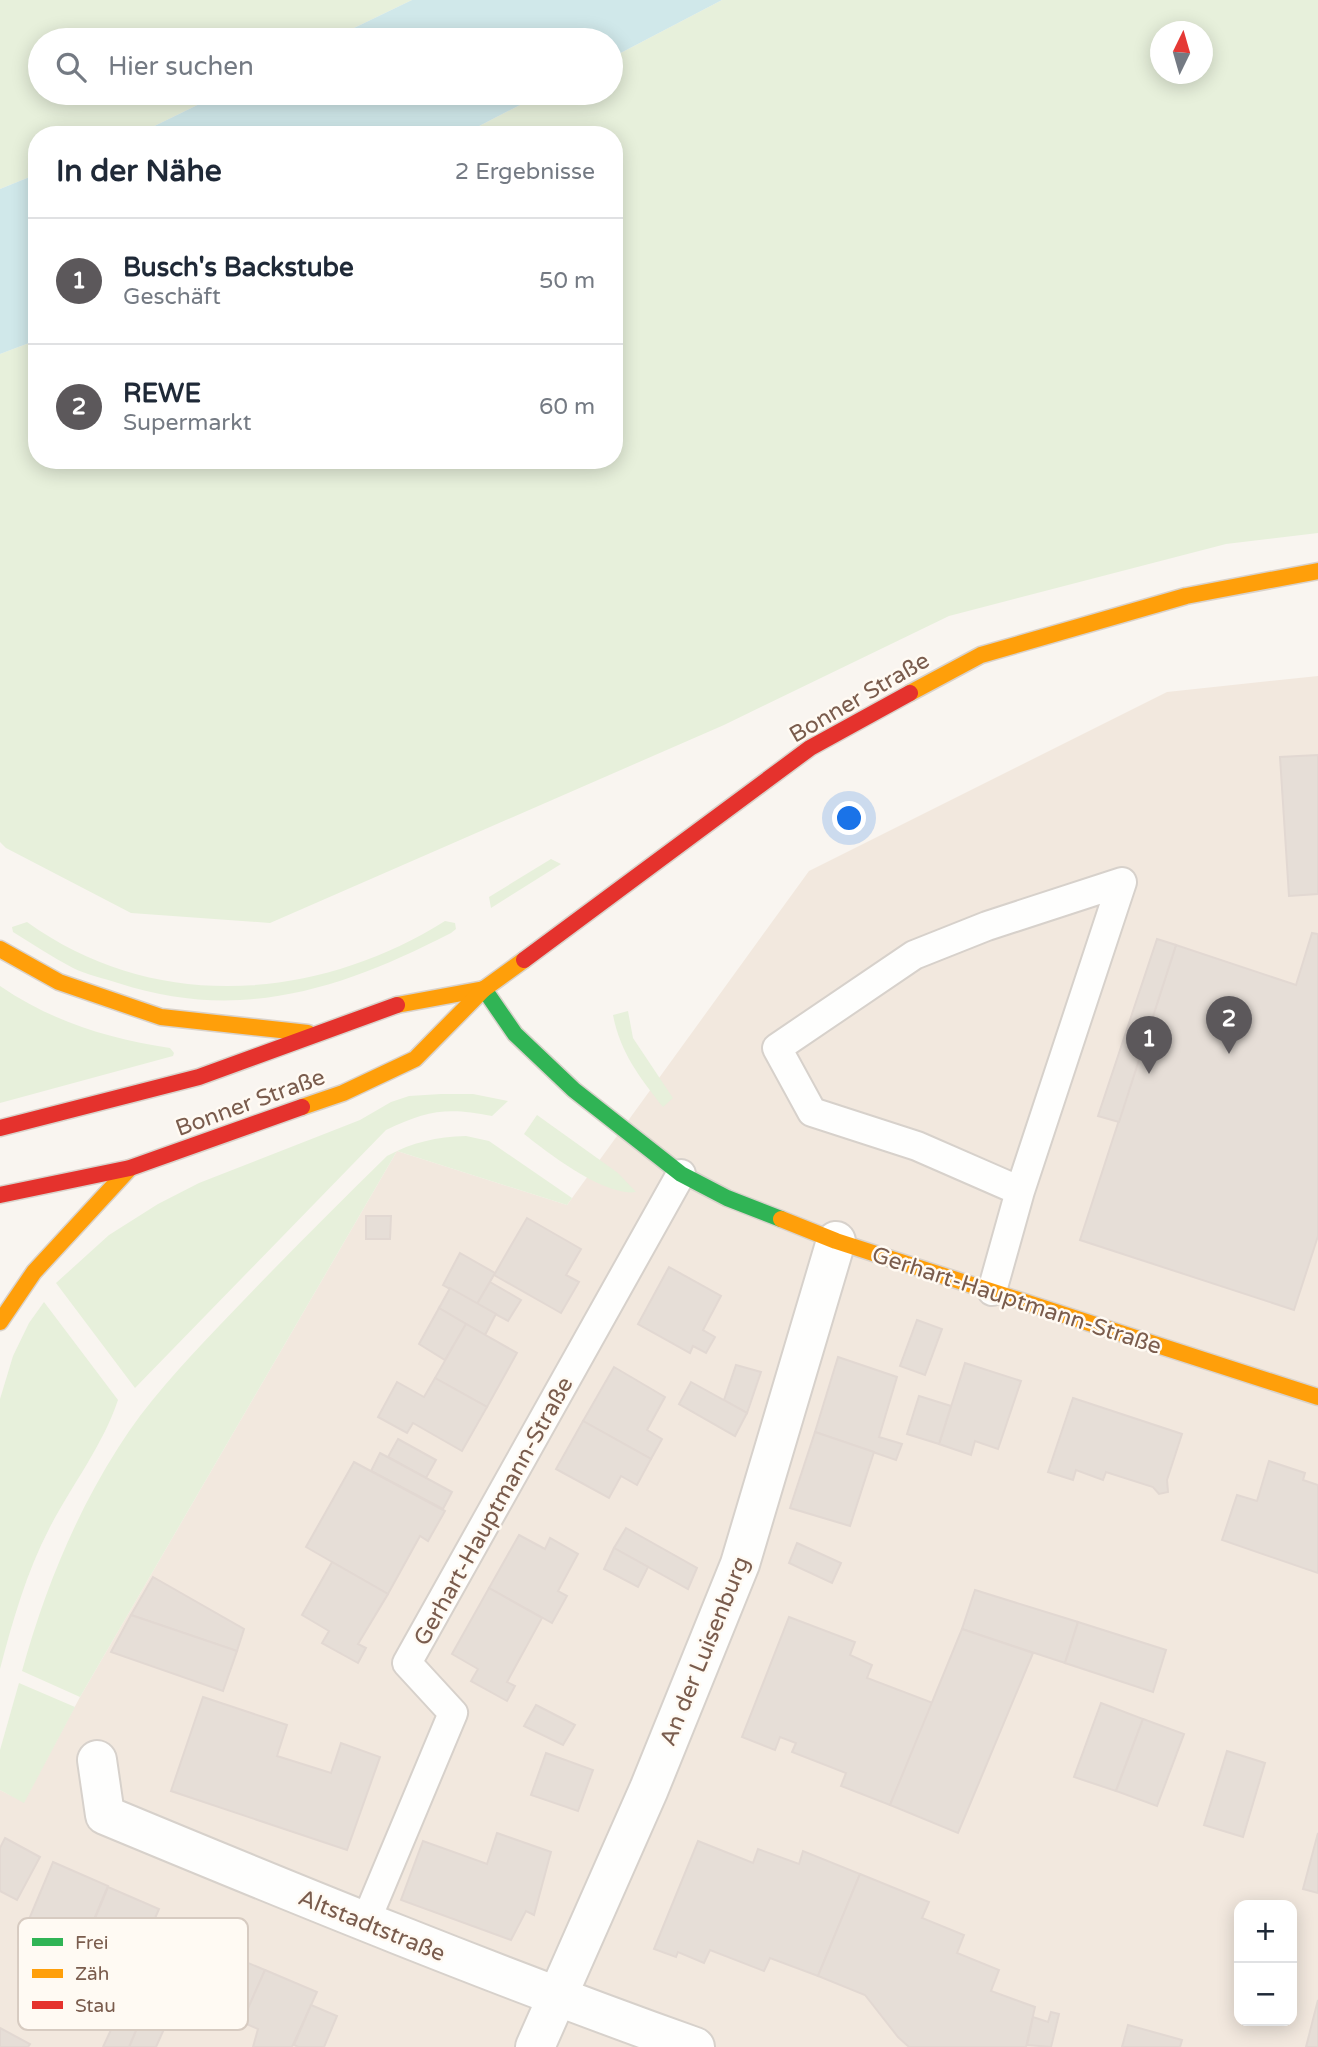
<!DOCTYPE html>
<html lang="de">
<head>
<meta charset="utf-8">
<style>
	:root { --surface:#fff; --page:#f2f2f3; --text:#1f2937; --muted:#747a83; --line:#e0e1e3; --accent:#5c585b }
	body { margin:0; font-family:"Varela Round",sans-serif; background:var(--page); color:var(--text) }
	.controls { position:absolute; right:21px; bottom:21px; display:grid; overflow:hidden; border-radius:14px; box-shadow:0 4px 18px #0003 }
	.controls button { width:63px; height:63px; display:grid; place-items:center; padding:0; border:0; border-bottom:2px solid var(--line); background:var(--surface); color:var(--text); font:35px sans-serif }
	.compass { position:absolute; left:1150px; top:21px; width:63px; height:63px; border-radius:50%; background:var(--surface); box-shadow:0 4px 18px #0003; rotate:5deg }
	.you { position:absolute; left:850px; top:819px; width:24px; height:24px; margin:-18px; border:5px solid #fff; border-radius:50%; background:#1a73e8; box-shadow:0 0 0 10px #1a73e833 }
	.badge { display:grid; place-items:center; width:46px; height:46px; border-radius:50%; background:var(--accent); color:#fff; font-size:23px; font-weight:700 }
	.pin { position:absolute; translate:-50% -58px; filter:drop-shadow(0 2px 4px #0008) }
	.pin::after { content:''; position:absolute; top:37px; width:24px; height:21px; background:inherit; clip-path:polygon(0 0,100% 0,50% 100%) }
	.list { margin:0; padding:0; list-style:none }
	h2 { display:flex; justify-content:space-between; align-items:center; height:91px; margin:0; padding:0 28px; font-size:30px }
	h2 small { font-size:23px; font-weight:400; color:var(--muted) }
	.list li { display:grid; grid-template-columns:46px 1fr auto; gap:21px; align-items:center; box-sizing:border-box; height:126px; padding:0 28px; border-top:2px solid var(--line) }
	.list b { display:block; font-size:26px; white-space:nowrap }
	.list p { margin:0; font-size:23px; white-space:nowrap; color:var(--muted) }
	.list em { font-size:23px; font-style:normal; color:var(--muted) }
	.icon { flex:none; width:38px; height:38px; fill:none; stroke:currentColor; stroke-width:2; stroke-linecap:round; stroke-linejoin:round }
	.map { position:relative; flex:none; width:1318px; height:2047px; overflow:hidden }
	.search { position:absolute; background:var(--surface); box-shadow:0 4px 18px #0003; left:28px; top:28px; width:595px; height:77px; display:flex; align-items:center; gap:18px; box-sizing:border-box; padding:0 24px; border-radius:38px; color:var(--muted); font-size:26px }
	.panel { position:absolute; background:var(--surface); box-shadow:0 4px 18px #0003; left:28px; top:126px; width:595px; height:343px; border-radius:28px }
	.map>svg:first-child { display:block }
	.residential { fill:#f2e8de; fill-rule:evenodd }
	.green { fill:#e7f0db; fill-rule:evenodd }
	.water { fill:#d0e8ea }
	.building { fill:#e6ded7; stroke:#e2d8d2; stroke-width:2 }
	.lines { fill:none; stroke-linecap:round; stroke-linejoin:round }
	.lane-casing { stroke:#d7d1cb; stroke-width:32 }
	.street-casing { stroke:#d7d1cb; stroke-width:42 }
	.fast-casing { stroke:#d9d2cb; stroke-width:19 }
	.slow-casing { stroke:#d9d2cb; stroke-width:19 }
	.jam-casing { stroke:#d9d2cb; stroke-width:19 }
	.lane { stroke:#fefefd; stroke-width:28 }
	.street { stroke:#fefefd; stroke-width:38 }
	.fast { stroke:#30b455; stroke-width:16 }
	.slow { stroke:#ff9f0a; stroke-width:16 }
	.jam { stroke:#e5322d; stroke-width:16 }
	.labels { text-anchor:middle; stroke-width:5; stroke-linejoin:round; paint-order:stroke }
	.street-label { font-size:23px; fill:#7a5c4d; stroke:#fffaf3 }
	.key { fill:#fffaf3; stroke:#d7cbc1; stroke-width:2 }
	.key-label { font-size:19px; fill:#7a5c4d }
</style>
</head>
<body>
<div class="map">
<svg width="1318" height="2047" viewBox="0 0 1318 2047">
	<rect width="100%" height="100%" fill="#f9f5f0"/>
	<path class="residential" d="M1318 676V2047H0V1790L24 1802 80 1697 397 1151 567 1205 809 871 1167 692ZM1239 1905H1292V2021H1239Z"/>
	<g class="green">
		<path d="M0 0H412L329 40H40V93H222L136 135H37V174L0 189Z"/>
		<path d="M722 0H1318V533L1226 544 949 616 724 725 270 923 131 913 6 848 0 842V354L37 340V460H614V135H462L543 93H611V58ZM1160 32H1202V74H1160Z"/>
		<path d="M551 859 561 864 491 908 489 897Z"/>
		<path d="M445 921 455 923 456 929 451 933C342 989 240 1023 118 983 103 978 87 975 73 968 52 957 33 944 13 932L12 927 27 922C153 1013 316 1002 445 921Z"/>
		<path d="M0 986C51 1021 109 1039 170 1048L174 1053 173 1056 0 1103Z"/>
		<path d="M628 1011 633 1038 673 1098 663 1107C640 1078 620 1052 613 1015Z"/>
		<path d="M441 1094H473L508 1101 492 1116C448 1107 427 1110 386 1130L135 1388 56 1283 109 1235 158 1204 199 1183 360 1120 391 1102 409 1096Z"/>
		<path d="M537 1115 618 1173 636 1192C605 1197 548 1153 524 1134Z"/>
		<path d="M466 1136 489 1141 572 1198 567 1205 397 1151 80 1697 22 1671C44 1592 74 1517 118 1448 146 1403 183 1364 219 1326 274 1268 330 1212 387 1156 413 1142 436 1137 466 1136Z"/>
		<path d="M44 1302 118 1400C103 1445 72 1485 50 1527 26 1573 13 1620 0 1669V1399L13 1356 29 1323Z"/>
		<path d="M19 1683 75 1707 24 1803 0 1790V1750Z"/>
	</g>
	<g class="water">
		<path d="M412 0H722L611 58V40H329Z"/>
		<path d="M222 93H543L462 135H136Z"/>
		<path d="M37 174V340L0 354V189Z"/>
	</g>
	<g class="building">
		<path d="M1318 755V894L1289 896 1280 757Z"/>
		<path d="M1312 933 1318 934V1236L1294 1310 1080 1240 1176 945 1296 985Z"/>
		<path d="M1157 939 1176 945 1119 1122 1098 1116Z"/>
		<path d="M366 1216H391L390 1239H366Z"/>
		<path d="M527 1218 581 1249 566 1275 579 1282 561 1313 494 1275Z"/>
		<path d="M460 1253 495 1273 477 1304 443 1285Z"/>
		<path d="M669 1267 721 1296 703 1330 715 1337 706 1353 693 1346 690 1353 638 1324Z"/>
		<path d="M490 1282 521 1300 508 1321 477 1304Z"/>
		<path d="M450 1288 496 1314 485 1335 439 1308Z"/>
		<path d="M439 1308 466 1324 445 1360 419 1344Z"/>
		<path d="M917 1320 942 1329 925 1375 900 1366Z"/>
		<path d="M466 1324 517 1353 487 1407 435 1378Z"/>
		<path d="M838 1357 897 1377 879 1437 902 1444 896 1460 815 1432Z"/>
		<path d="M965 1363 1021 1381 998 1449 975 1441 971 1455 939 1444Z"/>
		<path d="M736 1365 761 1372 747 1413 724 1400Z"/>
		<path d="M614 1367 665 1397 647 1430 662 1439 651 1459 583 1421Z"/>
		<path d="M435 1378 487 1407 462 1451 413 1423 407 1433 378 1417 397 1382 424 1397Z"/>
		<path d="M691 1382 747 1413 735 1436 679 1404Z"/>
		<path d="M919 1396 951 1406 939 1444 907 1434Z"/>
		<path d="M1073 1398 1182 1434 1167 1480 1168 1492 1159 1494 1153 1487 1106 1472 1103 1480 1076 1470 1073 1480 1048 1472Z"/>
		<path d="M583 1421 651 1459 637 1485 621 1476 609 1498 556 1469Z"/>
		<path d="M815 1432 874 1452 850 1526 790 1508Z"/>
		<path d="M398 1439 436 1460 426 1478 388 1457Z"/>
		<path d="M380 1453 452 1492 443 1509 371 1471Z"/>
		<path d="M1269 1461 1305 1473 1303 1480 1318 1485V1573L1222 1540 1237 1495 1257 1501Z"/>
		<path d="M354 1462 445 1511 428 1541 420 1536 388 1594 306 1547Z"/>
		<path d="M626 1528 697 1568 688 1589 614 1548Z"/>
		<path d="M519 1535 545 1549 550 1538 578 1554 558 1591 567 1596 552 1623 489 1588Z"/>
		<path d="M797 1543 841 1563 832 1583 789 1563Z"/>
		<path d="M614 1548 648 1567 638 1587 604 1569Z"/>
		<path d="M332 1562 388 1594 358 1644 366 1648 358 1663 322 1643 329 1631 302 1615Z"/>
		<path d="M153 1577 244 1629 237 1651 131 1615Z"/>
		<path d="M489 1588 542 1618 507 1682 515 1686 507 1701 471 1681 478 1669 452 1654Z"/>
		<path d="M975 1590 1078 1622 1065 1663 962 1629Z"/>
		<path d="M131 1615 237 1651 223 1691 111 1652Z"/>
		<path d="M789 1617 855 1642 850 1655 872 1665 867 1678 933 1703 890 1805 841 1786 846 1773 792 1752 796 1743 780 1737 775 1750 742 1737Z"/>
		<path d="M1078 1622 1166 1650 1153 1692 1065 1663Z"/>
		<path d="M962 1629 1033 1653 958 1833 890 1805Z"/>
		<path d="M203 1697 287 1725 277 1756 331 1773 341 1743 380 1757 347 1850 171 1791Z"/>
		<path d="M1101 1703 1143 1719 1116 1791 1074 1777Z"/>
		<path d="M536 1705 575 1725 563 1745 524 1726Z"/>
		<path d="M1143 1719 1184 1734 1157 1806 1116 1791Z"/>
		<path d="M1227 1751 1265 1763 1243 1837 1204 1825Z"/>
		<path d="M546 1753 593 1770 578 1811 531 1795Z"/>
		<path d="M497 1833 551 1852 534 1915 526 1911 511 1940 401 1900 423 1841 487 1864Z"/>
		<path d="M1318 1833V1893L1303 1889Z"/>
		<path d="M5 1838 40 1857 17 1900 0 1891V1848Z"/>
		<path d="M698 1841 753 1863 758 1849 799 1864 803 1851 860 1874 818 1976 770 1958 764 1971 710 1950 704 1963 678 1952 676 1957 654 1949Z"/>
		<path d="M53 1862 108 1886 71 1975 41 1962 53 1936 27 1924Z"/>
		<path d="M860 1874 929 1902 922 1918 964 1935 957 1953 999 1970 991 1991 1035 2007 1026 2047H909L898 2037 865 1995 818 1976Z"/>
		<path d="M108 1887 159 1909 136 1962 117 1954 104 1984 73 1971Z"/>
		<path d="M205 1945 265 1970 242 2022 183 1997Z"/>
		<path d="M265 1970 317 1992 292 2047H253L258 2029 242 2022Z"/>
		<path d="M1318 2000V2047H1306Z"/>
		<path d="M311 2005 337 2016 324 2047H298L294 2045Z"/>
		<path d="M144 2011 168 2020 156 2047H129Z"/>
		<path d="M1051 2012 1059 2014 1051 2047 1027 2045 1033 2017 1048 2022Z"/>
		<path d="M116 2019 137 2028 129 2047H103Z"/>
		<path d="M1128 2025 1182 2040 1180 2047H1122Z"/>
		<path d="M0 2028 30 2044 28 2047H0Z"/>
	</g>
	<g class="lines">
		<g class="lane-casing">
			<g id="lane">
				<path d="M992 1291 1020 1191 1122 882 987 926 914 955 777 1048 812 1112 917 1146 1020 1191"/>
				<path d="M365 1923 453 1713 407 1663 681 1174"/>
			</g>
		</g>
		<g class="street-casing">
			<g id="street">
				<path d="M97 1760 105 1815C300 1896 496 1976 695 2047"/>
				<path d="M535 2047 649 1789 740 1564 836 1241"/>
			</g>
		</g>
		<g class="fast-casing">
			<path id="fast" d="M484 989 515 1034 574 1090 681 1174 727 1198 781 1219"/>
		</g>
		<g class="slow-casing">
			<g id="slow">
				<path d="M910 693 981 655 1186 596 1318 571"/>
				<path d="M0 949 59 982 161 1017 308 1033"/>
				<path d="M397 1005 484 989"/>
				<path d="M302 1107 343 1093 415 1059 484 989 524 960"/>
				<path d="M781 1219 836 1241 1318 1397"/>
				<path d="M0 1322 34 1272 130 1168"/>
			</g>
		</g>
		<g class="jam-casing">
			<g id="jam">
				<path d="M524 960 810 748 910 693"/>
				<path d="M0 1128 199 1077 397 1005"/>
				<path d="M0 1195 130 1168 302 1107"/>
			</g>
		</g>
		<use href="#lane" class="lane"/>
		<use href="#street" class="street"/>
		<use href="#fast" class="fast"/>
		<use href="#slow" class="slow"/>
		<use href="#jam" class="jam"/>
	</g>
	<g class="labels">
		<g class="street-label">
			<text transform="translate(859 697) rotate(-30)" y="8">Bonner Straße</text>
			<text transform="translate(250 1102) rotate(-20)" y="8">Bonner Straße</text>
			<text transform="translate(1017 1300) rotate(18)" y="8">Gerhart-Hauptmann-Straße</text>
			<text transform="translate(493 1511) rotate(-61)" y="8">Gerhart-Hauptmann-Straße</text>
			<text transform="translate(704 1651) rotate(-68)" y="8">An der Luisenburg</text>
			<text transform="translate(372 1925) rotate(22)" y="8">Altstadtstraße</text>
		</g>
	</g>
	<rect x="18" y="1918" width="230" height="112" rx="10" class="key"/>
	<rect x="32" y="1938" width="31" height="8" fill="#30b455"/>
	<rect x="32" y="1969" width="31" height="9" fill="#ff9f0a"/>
	<rect x="32" y="2001" width="31" height="8" fill="#e5322d"/>
	<g class="key-label">
		<text x="75" y="1949">Frei</text>
		<text x="75" y="1980">Zäh</text>
		<text x="75" y="2012">Stau</text>
	</g>
</svg>
<div class="controls">
<button>+</button>
<button>−</button>
</div>
<svg class="compass" viewBox="-18 -18 36 36"><path d="M0-13l5 13h-10z" fill="#e53935"/><path d="M0 13l5-13h-10z" fill="#747a83"/></svg>
<div class="you"></div>
<div class="pin badge" style="left:1149px;top:1074px">1</div>
<div class="pin badge" style="left:1229px;top:1054px">2</div>
<div class="search"><svg class="icon" aria-label="search" viewBox="0 0 24 24"><circle cx="10" cy="10" r="6"/><path d="M15 15l6 6"/></svg>Hier suchen</div>
<section class="panel">
<h2>In der Nähe<small>2 Ergebnisse</small></h2>
<ul class="list">
<li><span class="badge">1</span><div><b>Busch's Backstube</b><p>Geschäft</p></div><em>50 m</em></li>
<li><span class="badge">2</span><div><b>REWE</b><p>Supermarkt</p></div><em>60 m</em></li>
</ul>
</section>
</div>
</body>
</html>
